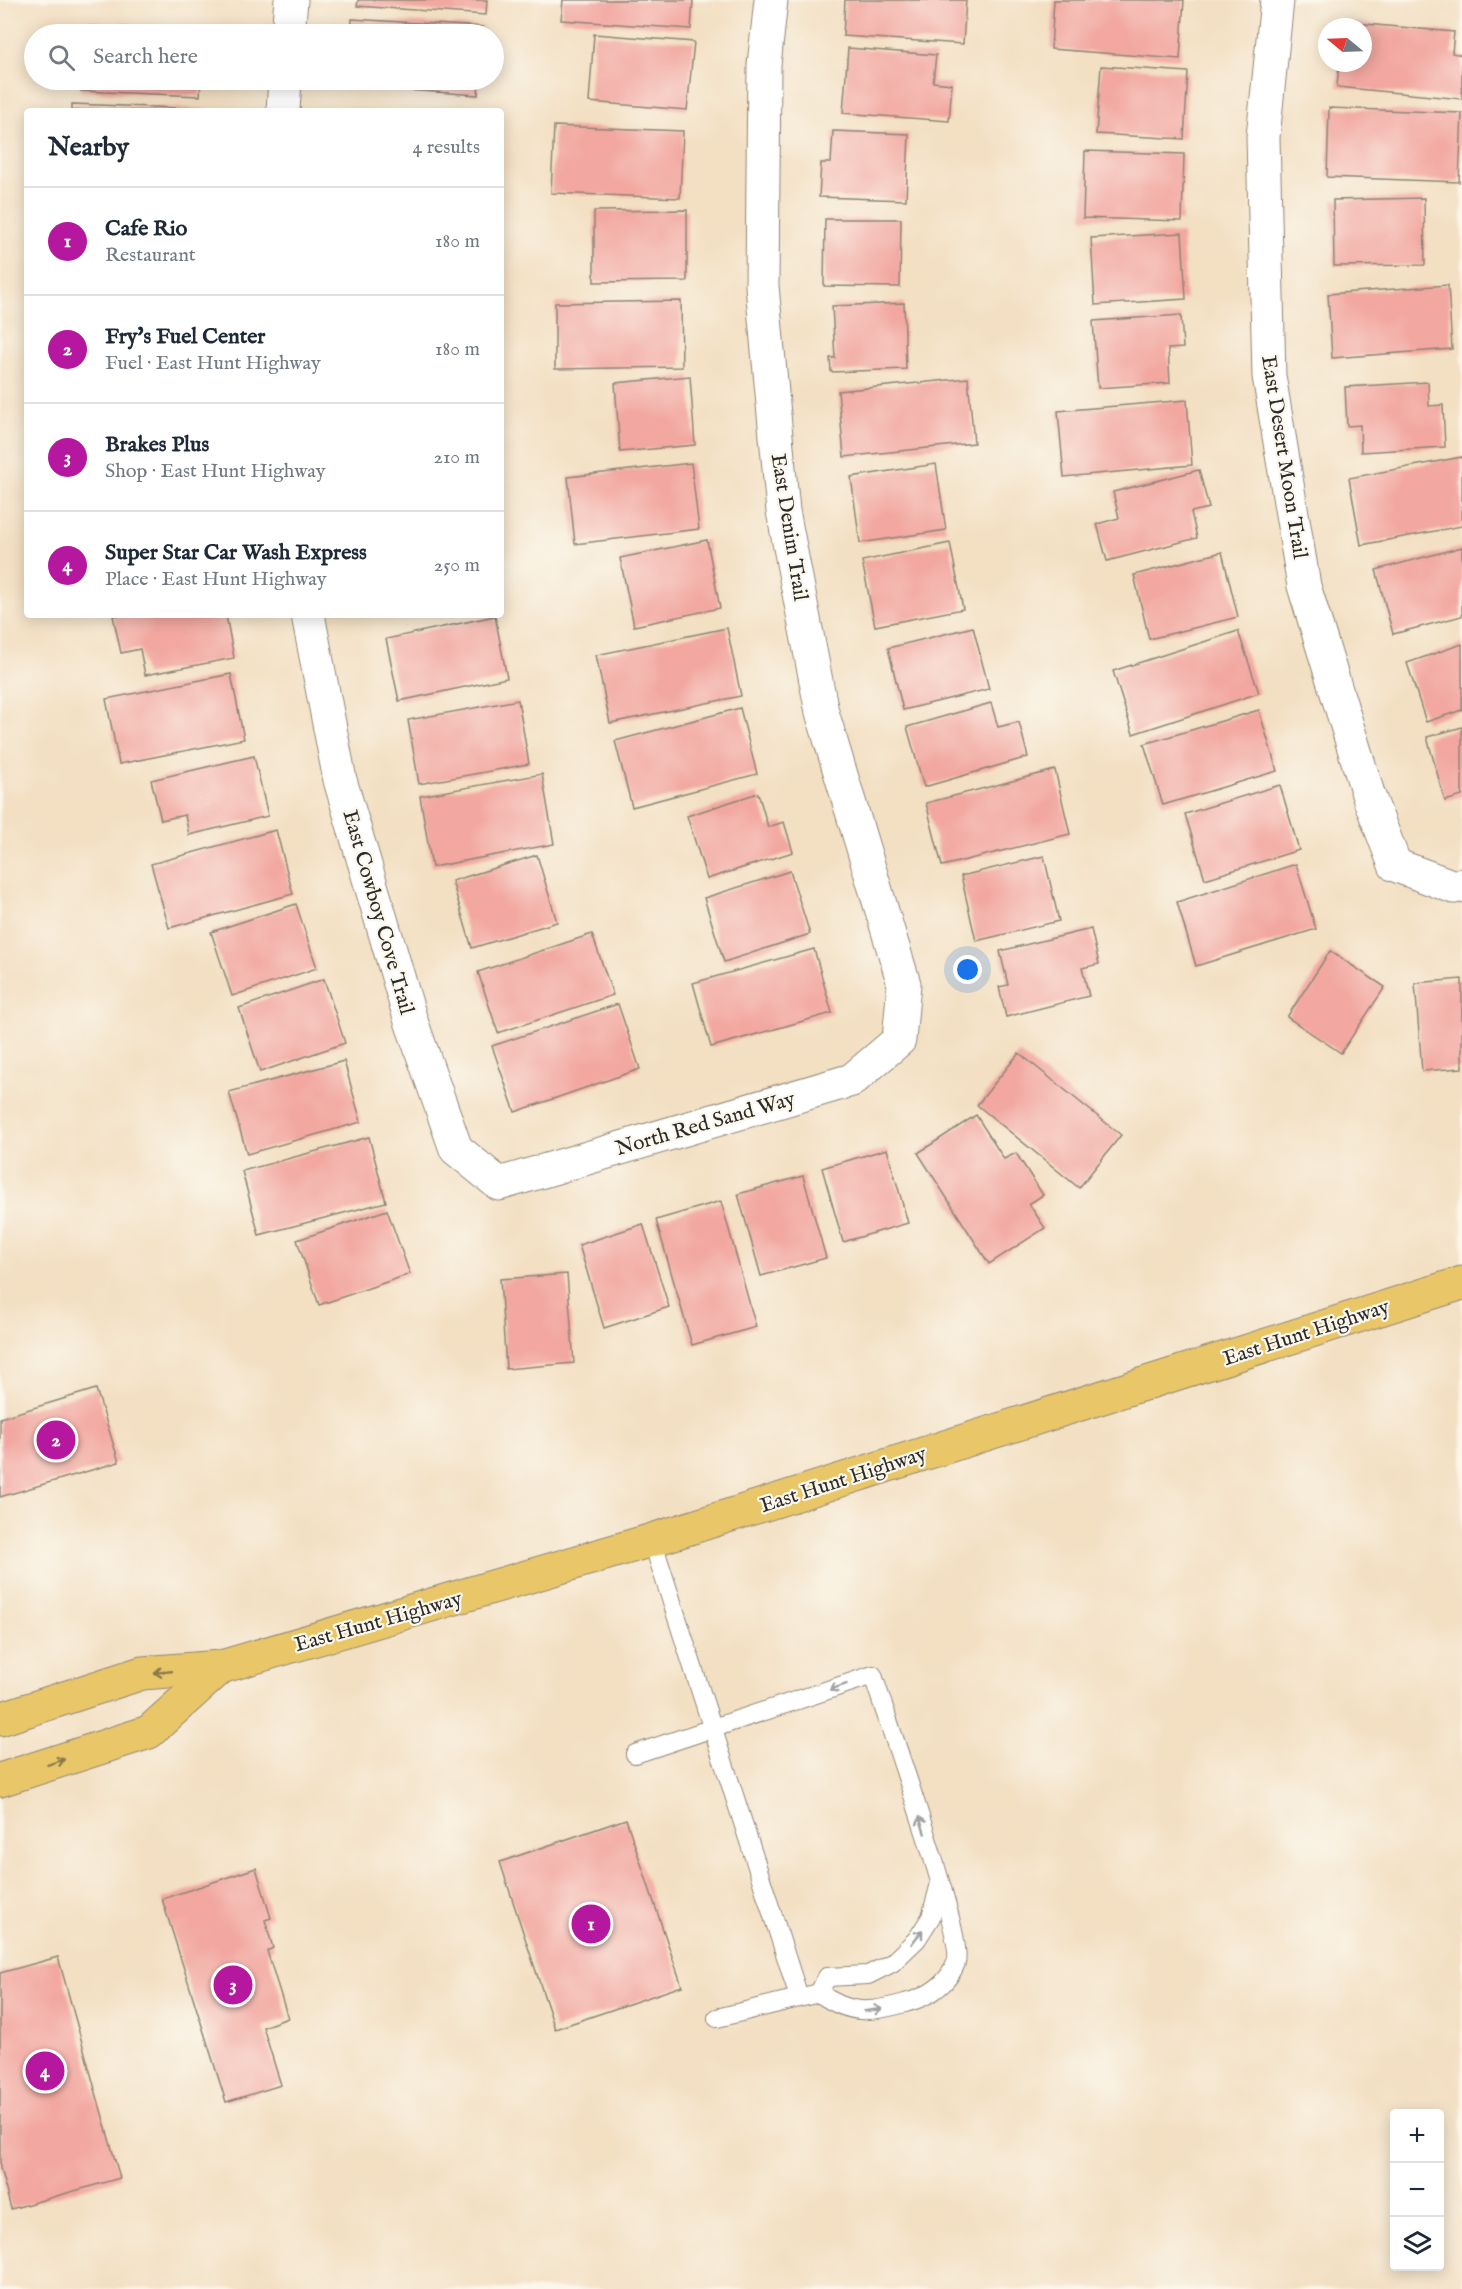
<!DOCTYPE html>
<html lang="en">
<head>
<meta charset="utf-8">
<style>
	:root { --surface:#fff; --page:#f6f6f7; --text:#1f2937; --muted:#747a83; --line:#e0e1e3; --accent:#b5179e }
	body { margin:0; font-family:"IM FELL English",serif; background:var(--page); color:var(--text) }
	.controls { position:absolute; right:18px; bottom:18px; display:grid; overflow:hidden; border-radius:6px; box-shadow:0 3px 15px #0003 }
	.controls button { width:54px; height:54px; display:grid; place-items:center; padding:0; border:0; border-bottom:2px solid var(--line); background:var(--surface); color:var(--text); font:30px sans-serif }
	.compass { position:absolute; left:1318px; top:18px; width:54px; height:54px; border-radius:50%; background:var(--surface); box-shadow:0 3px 15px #0003; rotate:289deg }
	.you { position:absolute; left:968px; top:970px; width:21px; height:21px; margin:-15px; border:4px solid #fff; border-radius:50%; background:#1a73e8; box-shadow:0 0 0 9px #1a73e833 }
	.badge { display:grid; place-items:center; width:39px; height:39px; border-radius:50%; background:var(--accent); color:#fff; font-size:20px; font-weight:700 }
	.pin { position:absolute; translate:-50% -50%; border:3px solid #fff; box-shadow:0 2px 6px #0006 }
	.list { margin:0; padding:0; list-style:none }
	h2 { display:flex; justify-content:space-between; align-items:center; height:78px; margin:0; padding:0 24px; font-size:26px }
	h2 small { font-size:20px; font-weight:400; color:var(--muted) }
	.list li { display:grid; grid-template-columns:39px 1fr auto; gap:18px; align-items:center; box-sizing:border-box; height:108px; padding:0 24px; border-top:2px solid var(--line) }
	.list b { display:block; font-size:22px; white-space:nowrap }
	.list p { margin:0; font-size:20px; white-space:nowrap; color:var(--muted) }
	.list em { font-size:20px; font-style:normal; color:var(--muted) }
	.icon { flex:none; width:33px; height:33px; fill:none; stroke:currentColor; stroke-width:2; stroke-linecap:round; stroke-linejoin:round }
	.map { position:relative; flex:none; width:1462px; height:2289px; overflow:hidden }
	.search { position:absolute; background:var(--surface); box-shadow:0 3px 15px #0003; left:24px; top:24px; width:480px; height:66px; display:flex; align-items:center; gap:15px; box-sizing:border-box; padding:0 21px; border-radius:33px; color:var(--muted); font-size:22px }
	.panel { position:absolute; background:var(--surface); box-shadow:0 3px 15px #0003; left:24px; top:108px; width:480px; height:510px; border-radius:6px }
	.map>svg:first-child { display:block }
	.building { fill:#f2a7a0 }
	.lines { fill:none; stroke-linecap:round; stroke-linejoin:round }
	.lane-casing { stroke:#8f8576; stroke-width:20 }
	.street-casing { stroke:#8f8576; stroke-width:35 }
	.primary-casing { stroke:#8f8576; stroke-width:35 }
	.lane { stroke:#fff; stroke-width:18 }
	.street { stroke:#fff; stroke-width:33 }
	.primary { stroke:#e9c769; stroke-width:33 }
	.oneway { stroke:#8a794a }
	.oneway2 { stroke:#a0a0a0 }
	.labels { text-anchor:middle; stroke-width:4.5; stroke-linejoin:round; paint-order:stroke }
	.street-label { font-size:21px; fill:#2b2b2b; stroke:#fbf7ec }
</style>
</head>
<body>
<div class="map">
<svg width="1462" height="2289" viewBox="0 0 1462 2289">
	<rect width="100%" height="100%" fill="#fbf7ec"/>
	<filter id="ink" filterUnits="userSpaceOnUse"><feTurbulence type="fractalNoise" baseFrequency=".0167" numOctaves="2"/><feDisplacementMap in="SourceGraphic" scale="12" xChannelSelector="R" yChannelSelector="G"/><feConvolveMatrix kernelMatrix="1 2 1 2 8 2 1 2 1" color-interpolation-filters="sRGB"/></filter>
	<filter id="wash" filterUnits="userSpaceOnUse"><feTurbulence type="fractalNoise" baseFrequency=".008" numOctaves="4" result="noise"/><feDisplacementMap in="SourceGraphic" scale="24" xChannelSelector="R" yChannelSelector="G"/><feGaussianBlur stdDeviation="1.35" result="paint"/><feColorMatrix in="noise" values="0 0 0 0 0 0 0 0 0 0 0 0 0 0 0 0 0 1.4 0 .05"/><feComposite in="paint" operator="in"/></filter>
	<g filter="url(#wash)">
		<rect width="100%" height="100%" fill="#f3dfc2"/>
		<g id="blocks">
			<g class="building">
				<path d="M358 0H487L486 15 357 6Z"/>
				<path d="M563 0H693L691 29 561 20Z"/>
				<path d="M845 0H966L963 44 843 36Z"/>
				<path d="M1054 0H1184L1180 59 1051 49Z"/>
				<path d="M352 19 483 27 482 34H351Z"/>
				<path d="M1343 22 1454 32 1452 53 1462 55V99L1337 87 1339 63H1363V27H1343Z"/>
				<path d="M84 26 203 30V34H84Z"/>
				<path d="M594 34 694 42 687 110 589 102Z"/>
				<path d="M848 48 936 55 933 82 952 84 949 121 843 113Z"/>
				<path d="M1101 66 1188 72 1184 139 1096 134Z"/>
				<path d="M82 80H201L200 96 81 91Z"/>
				<path d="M347 80H479L478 95 347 86Z"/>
				<path d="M72 104 204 109V111H72Z"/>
				<path d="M1329 108 1462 113 1459 182 1327 177Z"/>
				<path d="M554 126 683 131 680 198 551 193Z"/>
				<path d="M833 131 909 134 906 200 819 197 821 163H831Z"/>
				<path d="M1085 151 1184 154 1182 221 1083 218Z"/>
				<path d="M1424 198 1425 265 1334 266 1333 200Z"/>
				<path d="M687 210V281L594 282V211Z"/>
				<path d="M825 219H901L900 287 824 286Z"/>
				<path d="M1182 233 1186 299 1095 305 1091 238Z"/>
				<path d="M1448 285 1452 349 1332 358 1328 294Z"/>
				<path d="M681 301 682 367 555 369V303Z"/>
				<path d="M904 303 906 369 831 372 830 358H835L832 306Z"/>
				<path d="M1181 315 1183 348 1168 349 1170 383 1098 388 1093 321Z"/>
				<path d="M690 376 695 445 620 452 615 383Z"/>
				<path d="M968 378 974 443 844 457 838 391Z"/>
				<path d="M1428 382 1429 406 1443 405 1445 447 1361 452 1360 425 1347 426 1345 387Z"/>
				<path d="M1187 400 1192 465 1064 477 1058 411Z"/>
				<path d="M1462 457V526L1361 545 1349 478Z"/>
				<path d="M691 463 699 529 575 544 568 477Z"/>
				<path d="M936 464 946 530 860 543 851 477Z"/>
				<path d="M1199 470 1209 508 1191 512 1197 538 1107 561 1097 524 1119 518 1113 492Z"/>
				<path d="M707 540 720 608 634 626 620 558Z"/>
				<path d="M950 543 963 609 875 626 862 561Z"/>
				<path d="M1462 547V616L1393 634 1376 570Z"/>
				<path d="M1222 552 1238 617 1149 639 1134 575Z"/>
				<path d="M120 615H226L234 658 145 675 140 649 121 653 113 616Z"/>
				<path d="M495 616 507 678 399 701 386 639Z"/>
				<path d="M973 627 989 689 903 710 888 648Z"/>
				<path d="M727 628 741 696 610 723 596 655Z"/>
				<path d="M1238 631 1259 693 1133 734 1113 671Z"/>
				<path d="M1462 644V710L1426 722 1407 663Z"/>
				<path d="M231 674 244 739 119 764 106 699Z"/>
				<path d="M518 700 529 764 419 784 408 720Z"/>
				<path d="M991 703 998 727 1019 722 1028 757 924 787 907 727Z"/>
				<path d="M740 708 757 774 632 807 615 741Z"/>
				<path d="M1259 710 1277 771 1163 805 1144 744Z"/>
				<path d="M1462 727V796L1445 801 1427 737Z"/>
				<path d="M254 756 268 816 189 835 185 815 161 820 151 780Z"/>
				<path d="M1055 770 1070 834 942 866 926 803Z"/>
				<path d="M542 774 554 844 432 867 420 796Z"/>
				<path d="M1280 785 1299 850 1205 879 1185 814Z"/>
				<path d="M758 793 768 827 784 822 793 852 707 879 687 816Z"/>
				<path d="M276 830 293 894 169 928 151 864Z"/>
				<path d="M537 855 557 922 472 948 452 881Z"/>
				<path d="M1044 856 1059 921 976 941 961 876Z"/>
				<path d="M1296 864 1316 929 1196 966 1177 902Z"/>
				<path d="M790 871 810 934 724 962 704 898Z"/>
				<path d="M296 904 317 968 232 996 211 932Z"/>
				<path d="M1091 929 1099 964 1082 968 1089 996 1006 1017 999 987 1008 985 1000 951Z"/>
				<path d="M592 934 613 995 498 1033 478 972Z"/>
				<path d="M814 949 832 1013 711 1047 693 983Z"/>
				<path d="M1330 951 1385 987 1341 1053 1287 1017Z"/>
				<path d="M324 979 345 1043 260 1072 239 1008Z"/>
				<path d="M1462 979V1068L1422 1071 1415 983Z"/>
				<path d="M618 1004 640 1069 515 1112 492 1046Z"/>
				<path d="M1019 1053 1121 1135 1079 1188 977 1105Z"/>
				<path d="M344 1061 361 1122 247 1154 229 1092Z"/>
				<path d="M976 1115 1004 1159 1016 1153 1043 1195 1029 1204 1045 1228 989 1264 918 1153Z"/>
				<path d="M369 1137 386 1202 259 1235 242 1171Z"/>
				<path d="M887 1149 908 1223 843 1242 822 1168Z"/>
				<path d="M803 1176 826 1258 761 1276 738 1194Z"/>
				<path d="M721 1201 756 1327 692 1345 656 1220Z"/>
				<path d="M387 1210 410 1274 319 1305 297 1240Z"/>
				<path d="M643 1224 669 1307 604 1328 579 1245Z"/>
				<path d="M567 1274 574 1363 506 1369 500 1279Z"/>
				<path d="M96 1389 119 1462 0 1497V1418Z"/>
				<path d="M626 1819 682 1986 555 2029 500 1862Z"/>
				<path d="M256 1868 271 1918 265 1920 273 1948 267 1951 288 2018 263 2027 281 2085 226 2102 162 1899Z"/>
				<path d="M58 1957 120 2178 11 2209 0 2168V1973Z"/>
			</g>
		</g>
	</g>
	<g filter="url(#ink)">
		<use href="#blocks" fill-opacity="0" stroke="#8f8576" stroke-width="1.5"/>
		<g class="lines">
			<g class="lane-casing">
				<g id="lane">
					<path d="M652 1540 799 1997"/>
					<path d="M635 1754 873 1675C885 1714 966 1940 956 1963 947 1986 928 1997 905 2003 870 2013 850 2015 819 1993L717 2018"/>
					<path d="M819 1993 827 1977 868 1975 892 1963 917 1939 931 1917 940 1883"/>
				</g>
			</g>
			<g class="street-casing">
				<g id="street">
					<path d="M1277 0 1263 137 1269 376 1304 586 1369 797 1395 865 1454 887 1462 885"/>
					<path d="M288 34 291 0"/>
					<path d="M283 111 285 80"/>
					<path d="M308 615 340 780 411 1021 456 1149 499 1184 852 1080 899 1040 904 984 822 712 783 511 762 286 764 65 771 0"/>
				</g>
			</g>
			<g class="primary-casing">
				<g id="primary">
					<path d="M0 1719 142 1673 221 1667 652 1540 1462 1283"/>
					<path d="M0 1780 149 1732 221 1667"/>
				</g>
			</g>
			<use href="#lane" class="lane"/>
			<use href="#street" class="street"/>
			<use href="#primary" class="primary"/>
		</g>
		<defs><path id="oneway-shaft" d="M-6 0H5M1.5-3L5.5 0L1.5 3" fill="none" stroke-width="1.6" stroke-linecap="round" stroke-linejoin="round" transform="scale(1.5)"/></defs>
		<g class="oneway">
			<use href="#oneway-shaft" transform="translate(163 1672) rotate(175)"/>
			<use href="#oneway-shaft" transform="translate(56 1762) rotate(-18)"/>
		</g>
		<g class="oneway2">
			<use href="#oneway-shaft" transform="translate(838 1687) rotate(161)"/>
			<use href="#oneway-shaft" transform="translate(922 1825) rotate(-108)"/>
			<use href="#oneway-shaft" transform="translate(917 1937) rotate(-52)"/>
			<use href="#oneway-shaft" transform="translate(873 2010) rotate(-8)"/>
		</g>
	</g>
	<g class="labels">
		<g class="street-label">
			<text transform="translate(1285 457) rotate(81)" y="7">East Desert Moon Trail</text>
			<text transform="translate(790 527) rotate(81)" y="7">East Denim Trail</text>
			<text transform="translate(379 912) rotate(74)" y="7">East Cowboy Cove Trail</text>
			<text transform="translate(705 1123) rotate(-16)" y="7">North Red Sand Way</text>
			<text transform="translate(1306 1332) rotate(-18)" y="7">East Hunt Highway</text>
			<text transform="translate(843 1479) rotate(-18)" y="7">East Hunt Highway</text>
			<text transform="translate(378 1621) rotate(-16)" y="7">East Hunt Highway</text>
		</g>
	</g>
</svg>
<div class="controls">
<button>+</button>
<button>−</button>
<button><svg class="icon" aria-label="layers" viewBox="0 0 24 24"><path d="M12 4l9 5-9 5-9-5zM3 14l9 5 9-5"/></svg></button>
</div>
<svg class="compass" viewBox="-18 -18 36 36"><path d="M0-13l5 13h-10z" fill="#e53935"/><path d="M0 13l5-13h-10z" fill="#747a83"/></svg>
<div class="you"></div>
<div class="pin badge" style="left:591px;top:1924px">1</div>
<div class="pin badge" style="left:56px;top:1440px">2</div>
<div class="pin badge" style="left:233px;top:1985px">3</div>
<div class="pin badge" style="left:45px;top:2071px">4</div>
<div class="search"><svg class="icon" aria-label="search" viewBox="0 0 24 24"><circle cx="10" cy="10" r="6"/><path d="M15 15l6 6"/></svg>Search here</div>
<section class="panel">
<h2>Nearby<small>4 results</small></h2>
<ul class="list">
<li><span class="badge">1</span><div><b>Cafe Rio</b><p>Restaurant</p></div><em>180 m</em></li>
<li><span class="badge">2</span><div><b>Fry's Fuel Center</b><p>Fuel · East Hunt Highway</p></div><em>180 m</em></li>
<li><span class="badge">3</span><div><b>Brakes Plus</b><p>Shop · East Hunt Highway</p></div><em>210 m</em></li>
<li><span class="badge">4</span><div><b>Super Star Car Wash Express</b><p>Place · East Hunt Highway</p></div><em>250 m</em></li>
</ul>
</section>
</div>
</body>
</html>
